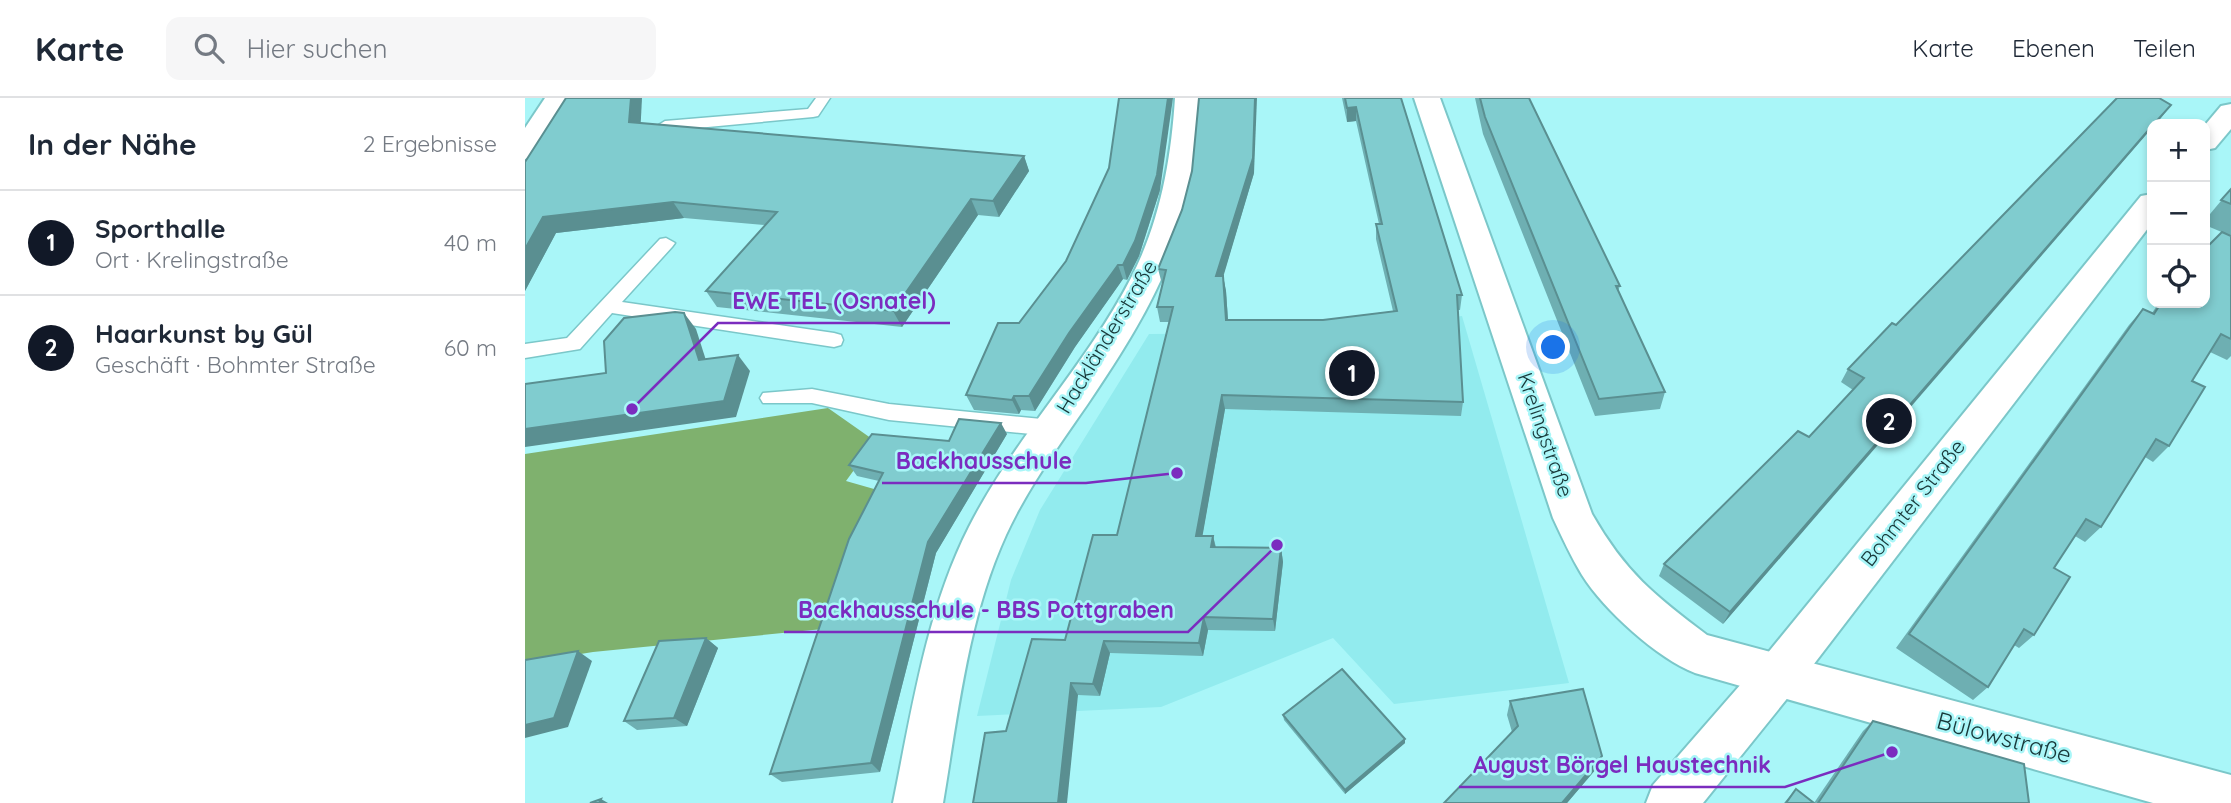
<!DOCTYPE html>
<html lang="de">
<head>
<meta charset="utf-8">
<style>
	:root { --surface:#fff; --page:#f6f6f7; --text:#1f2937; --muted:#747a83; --line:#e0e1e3; --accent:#111827 }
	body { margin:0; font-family:Quicksand,sans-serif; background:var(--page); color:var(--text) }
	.controls { position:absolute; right:21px; top:21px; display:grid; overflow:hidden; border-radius:14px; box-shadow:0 4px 10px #0003 }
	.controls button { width:63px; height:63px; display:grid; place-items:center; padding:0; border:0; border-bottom:2px solid var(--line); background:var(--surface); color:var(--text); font:35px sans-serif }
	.you { position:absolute; left:1029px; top:250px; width:24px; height:24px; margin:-18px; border:5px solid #fff; border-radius:50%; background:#1a73e8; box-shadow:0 0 0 10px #1a73e833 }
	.badge { display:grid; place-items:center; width:46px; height:46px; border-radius:50%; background:var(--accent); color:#fff; font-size:23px; font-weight:700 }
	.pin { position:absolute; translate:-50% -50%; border:4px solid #fff; box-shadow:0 2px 7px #0006 }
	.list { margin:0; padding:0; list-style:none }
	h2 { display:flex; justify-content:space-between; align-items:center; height:91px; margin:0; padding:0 28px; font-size:30px }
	h2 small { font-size:23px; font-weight:400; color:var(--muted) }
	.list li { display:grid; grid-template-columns:46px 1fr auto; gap:21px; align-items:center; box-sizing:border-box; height:105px; padding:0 28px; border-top:2px solid var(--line) }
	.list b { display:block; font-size:26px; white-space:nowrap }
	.list p { margin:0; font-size:23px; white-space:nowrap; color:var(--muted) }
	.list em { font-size:23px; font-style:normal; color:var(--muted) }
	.icon { flex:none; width:38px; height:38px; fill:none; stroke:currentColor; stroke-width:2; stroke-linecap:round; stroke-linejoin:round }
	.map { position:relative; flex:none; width:1706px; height:705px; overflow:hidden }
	header { display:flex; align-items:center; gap:42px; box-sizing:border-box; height:98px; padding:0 35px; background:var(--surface); border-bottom:2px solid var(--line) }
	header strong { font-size:33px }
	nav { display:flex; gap:38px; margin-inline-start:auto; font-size:24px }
	.search { width:490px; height:63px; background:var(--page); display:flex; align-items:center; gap:18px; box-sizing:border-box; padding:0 24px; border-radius:14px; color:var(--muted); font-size:26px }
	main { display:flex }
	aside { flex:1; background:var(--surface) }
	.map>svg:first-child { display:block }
	.built { fill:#92ebee }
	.forest { fill:#7fb16e }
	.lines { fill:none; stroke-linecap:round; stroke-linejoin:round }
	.lane-casing { stroke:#7bc7c9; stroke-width:3 }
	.street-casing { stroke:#7bc7c9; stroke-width:4 }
	.secondary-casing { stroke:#7bc7c9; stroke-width:4 }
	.lane { fill:#fff; fill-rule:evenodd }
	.street { fill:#fff; fill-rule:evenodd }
	.secondary { fill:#fff; fill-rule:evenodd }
	.wall { fill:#6eafb2 }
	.shaded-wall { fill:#5a8f91 }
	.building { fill:#80cccf; stroke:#5a8f91; stroke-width:2 }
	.labels { text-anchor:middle; stroke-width:5; stroke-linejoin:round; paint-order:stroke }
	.street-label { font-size:21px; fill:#183839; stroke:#a9f6f8 }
	.near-street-label { font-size:24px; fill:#183839; stroke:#a9f6f8 }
	.leader { fill:none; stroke:#7b2cbf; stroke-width:2.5 }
	.callout-dot { fill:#7b2cbf; stroke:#a9f6f8; stroke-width:2.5 }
	.callout-label { font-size:23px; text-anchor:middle; font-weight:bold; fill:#7b2cbf; stroke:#a9f6f8; stroke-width:5; stroke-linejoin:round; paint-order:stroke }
</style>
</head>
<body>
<header>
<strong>Karte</strong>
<div class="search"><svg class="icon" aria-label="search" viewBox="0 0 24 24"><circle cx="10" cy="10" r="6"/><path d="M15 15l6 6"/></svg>Hier suchen</div>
<nav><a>Karte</a><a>Ebenen</a><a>Teilen</a></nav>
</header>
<main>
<aside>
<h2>In der Nähe<small>2 Ergebnisse</small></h2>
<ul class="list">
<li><span class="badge">1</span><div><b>Sporthalle</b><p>Ort · Krelingstraße</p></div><em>40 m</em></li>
<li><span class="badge">2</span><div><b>Haarkunst by Gül</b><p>Geschäft · Bohmter Straße</p></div><em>60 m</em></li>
</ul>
</aside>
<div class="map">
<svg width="1706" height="705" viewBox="0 0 1706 705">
	<rect width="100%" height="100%" fill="#a9f6f8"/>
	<path class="built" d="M937 218 1044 585 869 606 808 540 636 609 452 618 486 482 515 412 624 236 802 235Z"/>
	<path class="forest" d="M303 310 350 343 321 383 356 393 298 531 68 554 0 565V356Z"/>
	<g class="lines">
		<g class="lane-casing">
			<g id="lane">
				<path d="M291 0H305L293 18 288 19 140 33 132 28 140 23 283 11Z"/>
				<path d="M141 140 150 145 147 149 97 204 309 235 316 237 318 242 316 247 309 249 87 215 55 251 0 260V246L42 240 135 141Z"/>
				<path d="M287 291 364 306 527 322 534 324 537 330 534 336 527 338 364 322 287 305H238L235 300 238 295Z"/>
			</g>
		</g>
		<g class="street-casing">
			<g id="street">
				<path d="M20 0H46L10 58 0 61V30Z"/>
				<path d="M650 0H676C673 128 632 204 562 307 533 349 502 391 481 437 443 520 433 616 418 705H368C387 612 401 514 444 429 489 340 561 268 606 180 635 124 646 62 650 0Z"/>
				<path d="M889 0H915L1067 416C1100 474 1130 498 1182 537L1706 677V705H1628L1170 575C1132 560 1079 512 1057 477 1046 459 1037 439 1028 420Z"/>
			</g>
		</g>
		<g class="secondary-casing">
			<g id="secondary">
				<path d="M1706 6V31L1690 50 1680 52V27L1696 8Z"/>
				<path d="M1627 96V125L1269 592 1178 705H1121L1128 687 1237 562 1616 98Z"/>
			</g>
		</g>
		<use href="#lane" class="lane"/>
		<use href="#street" class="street"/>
		<use href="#secondary" class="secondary"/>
	</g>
	<g class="wall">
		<path d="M817 0H876L937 197 935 212H933L938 304 936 318 700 311 677 438H688L691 449 756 450 758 464 750 533 683 532 678 558 585 555 575 598 553 597 481 633 540 542 592 437 645 224H635L632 209 637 186 633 171 657 112 667 73 729 75 698 178 701 193 703 222H798L868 213 851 141V126H854L831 23 822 24Z"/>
		<path d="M950 0H1004L1095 188 1093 193 1140 294 1135 311 1070 318 958 36Z"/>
		<path d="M1646 7 1636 20 1631 26H1627L1198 526 1134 478 1139 466 1284 339 1328 292 1316 284 1323 271 1371 227Z"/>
		<path d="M116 25 499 58 504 73 474 119 453 117 377 229 192 209 181 193 240 127 159 120 31 135 0 193V64Z"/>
		<path d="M1706 91V138L1680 127V122Z"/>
		<path d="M635 92 614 158 602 182 598 181 550 249 510 313 496 312 494 316 449 312 441 297 494 225Z"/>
		<path d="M1706 138V258L1702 262 1685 254 1667 283 1644 348 1628 364 1620 359 1576 429 1560 444 1550 438 1529 470 1509 537 1494 550 1489 547 1463 589 1448 602 1371 550 1604 227 1618 211 1627 215 1634 205H1680Z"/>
		<path d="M482 336 411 455 355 674 257 684 245 676 354 383 332 378 324 367 424 343Z"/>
		<path d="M181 540 193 550 162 628 112 632 99 623Z"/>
		<path d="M985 603 1077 658 1071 671 1042 705H919L987 634 982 617Z"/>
		<path d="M758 617 880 645 820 696 759 622Z"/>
		<path d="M1348 623 1504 705H1289L1338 633Z"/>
		<path d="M1271 691 1289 705H1259Z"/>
	</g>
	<g class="shaded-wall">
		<path d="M106 0H117L115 39 104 24Z"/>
		<path d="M643 0H648L635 92 614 158 602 182 598 167Z"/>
		<path d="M730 0H732L729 75 694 193 691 178Z"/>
		<path d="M831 9V23L822 24V10Z"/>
		<path d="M1627 28V30L1198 526 1205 514Z"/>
		<path d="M499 58 504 73 474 119 468 103Z"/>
		<path d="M446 101 453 117 377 229 368 213Z"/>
		<path d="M148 104 159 120 31 135 0 193V151L18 119Z"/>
		<path d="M593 167 598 181 550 249 510 313 504 298 544 235Z"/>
		<path d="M698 178 701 193 704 237 701 222Z"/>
		<path d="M159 215 171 231 186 278 174 262Z"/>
		<path d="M213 257 225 273 211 319 0 349V331Z"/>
		<path d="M697 297 700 311 675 452 671 438Z"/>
		<path d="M489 298 496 312 494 316 487 302Z"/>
		<path d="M476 325 482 336 411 455 355 674 346 665 403 444Z"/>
		<path d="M688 438 691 452 686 449Z"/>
		<path d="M756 450 758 464 750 533 748 521Z"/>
		<path d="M679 519 683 532 678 558 674 545Z"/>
		<path d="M181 540 193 550 162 628 149 620Z"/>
		<path d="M579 543 585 555 575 598 568 586Z"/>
		<path d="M53 553 67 563 43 629 0 640V627Z"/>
		<path d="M546 585 553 597 542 705H533Z"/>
		<path d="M880 641V645L820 696V692Z"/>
		<path d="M1077 658 1071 671 1042 705H1037Z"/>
		<path d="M76 701 83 705H74Z"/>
	</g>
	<g class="building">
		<path d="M41 0H106L104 24 499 58 468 103 446 101 368 213 181 193 252 114 148 104 18 119 0 151V64Z"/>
		<path d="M594 0H643L632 77 610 143 598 167H593L544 235 504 298H489L487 302 441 297 473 225H494L541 163 584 70Z"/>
		<path d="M674 0H730L728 60 691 178H698L701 222H798L872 213 851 126H857L831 9 822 10 820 0H876L937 197H932L938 304 697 297 671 438H688L686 449 756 450 748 521 679 519 674 545 579 543 568 586 546 585 533 705H448L460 635 481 633 507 541 540 542 568 437H592L648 209H632L641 172 633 171 657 112 667 73Z"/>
		<path d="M955 0H1004L1095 188H1091L1140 294 1074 301 960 19Z"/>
		<path d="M1592 0H1634L1646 7 1629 26H1627V28L1205 514 1139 466 1273 333 1284 339 1339 280 1323 271 1367 225 1371 227Z"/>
		<path d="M1706 91V106L1696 102Z"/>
		<path d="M1697 134 1706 138V241L1696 236 1667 283 1680 289 1644 348 1631 341 1576 429 1561 421 1529 470 1545 479 1509 537 1499 531 1463 589 1384 536 1618 211 1629 216 1636 205H1680V151Z"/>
		<path d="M150 214 159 215 174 262 213 257 199 303 0 331V286L81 275 79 243 99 220Z"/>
		<path d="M434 321 476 325 403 444 346 665 245 676 324 441 358 375 324 367 347 336 424 343Z"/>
		<path d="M181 540 149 620 99 623 134 543Z"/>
		<path d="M53 553 29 620 0 627V562Z"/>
		<path d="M817 571 880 641 820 692 758 617Z"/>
		<path d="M1058 591 1077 658 1037 705H919L993 628 985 603Z"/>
		<path d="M1348 623 1499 666 1504 705H1293Z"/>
		<path d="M1271 691 1289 705H1261Z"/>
		<path d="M76 701 74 705H65Z"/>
	</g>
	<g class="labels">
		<g class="street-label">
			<text transform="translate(582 239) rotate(-59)" y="7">Hackländerstraße</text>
			<text transform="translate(1020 337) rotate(71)" y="7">Krelingstraße</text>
			<text transform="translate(1388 405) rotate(-52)" y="7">Bohmter Straße</text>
		</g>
		<g class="near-street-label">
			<text transform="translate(1479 640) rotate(15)" y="8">Bülowstraße</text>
		</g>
	</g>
	<path class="leader" d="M107 311L193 225H425M652 375L561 385H357M752 447L663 534H259M1367 654L1260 689H934"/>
	<g class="callout-dot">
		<circle cx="107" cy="311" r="7"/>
		<circle cx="652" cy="375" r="7"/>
		<circle cx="752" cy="447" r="7"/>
		<circle cx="1367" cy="654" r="7"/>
	</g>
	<g class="callout-label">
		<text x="309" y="211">EWE TEL (Osnatel)</text>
		<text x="459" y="371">Backhausschule</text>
		<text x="461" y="520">Backhausschule - BBS Pottgraben</text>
		<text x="1097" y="675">August Börgel Haustechnik</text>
	</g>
</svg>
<div class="controls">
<button>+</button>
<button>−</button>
<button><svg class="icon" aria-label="locate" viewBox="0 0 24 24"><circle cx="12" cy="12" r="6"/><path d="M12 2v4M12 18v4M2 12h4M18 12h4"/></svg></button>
</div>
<div class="you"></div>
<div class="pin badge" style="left:827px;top:275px">1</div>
<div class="pin badge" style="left:1364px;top:323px">2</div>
</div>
</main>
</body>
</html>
